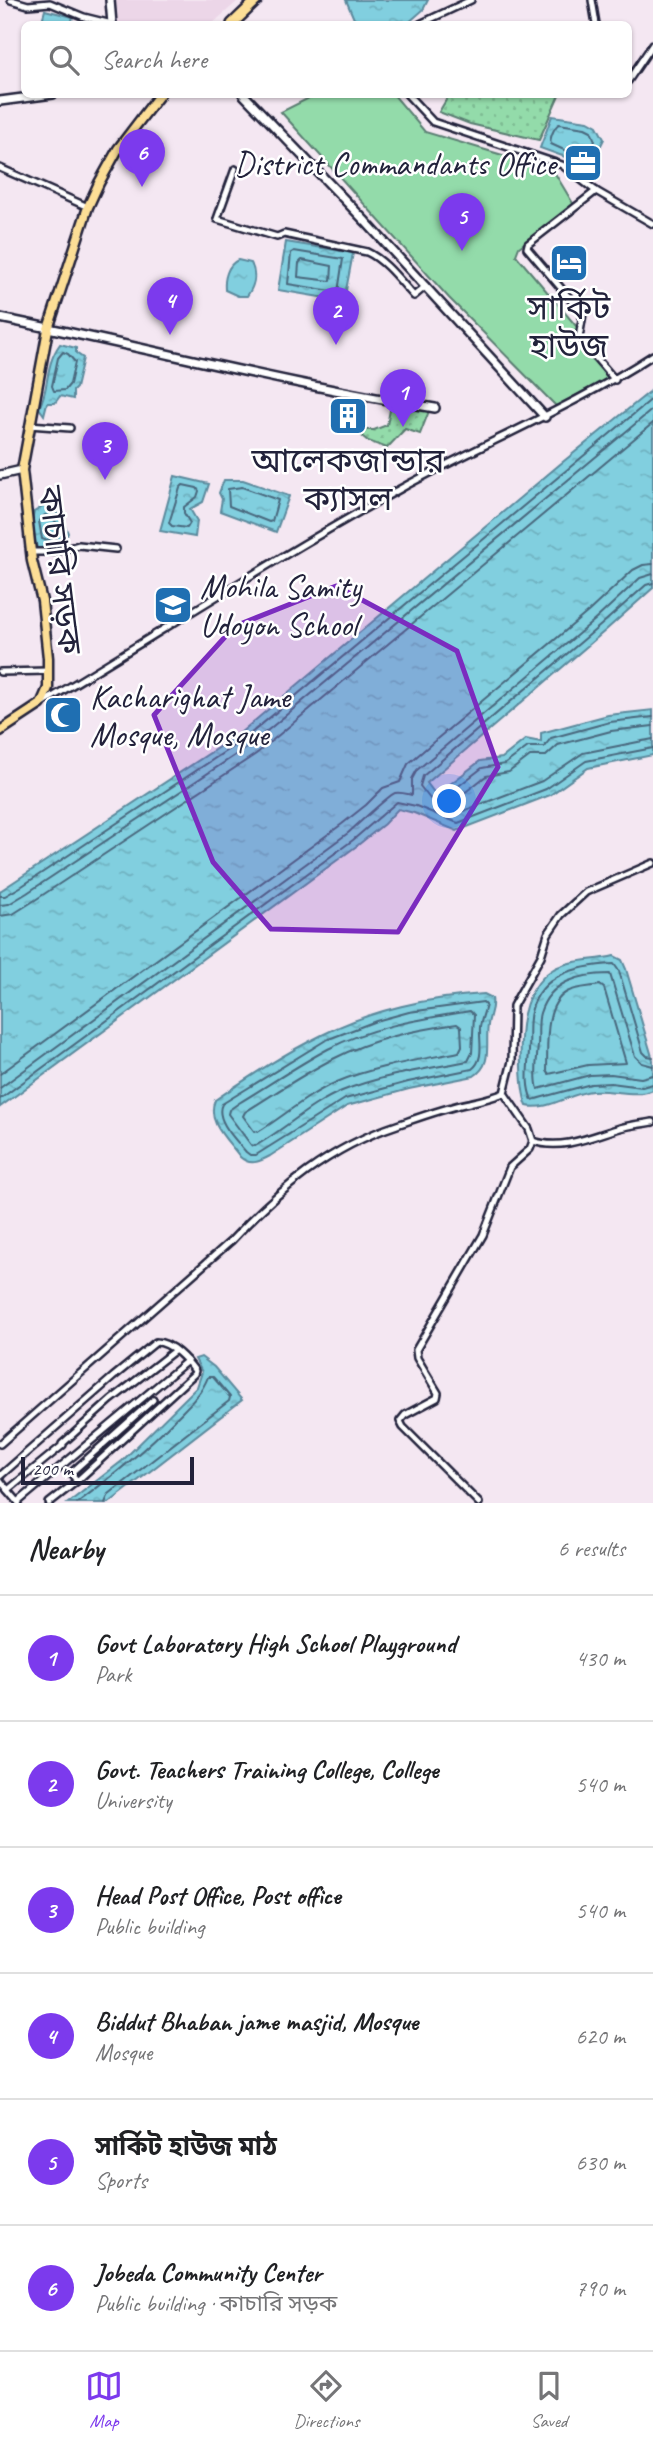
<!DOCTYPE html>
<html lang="en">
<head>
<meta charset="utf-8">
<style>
	:root { --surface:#fff; --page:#f2f2f2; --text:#202124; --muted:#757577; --line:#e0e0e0; --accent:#7c3aed }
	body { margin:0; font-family:Caveat,"Noto Sans Bengali",sans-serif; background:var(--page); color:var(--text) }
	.scale { position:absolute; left:21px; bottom:18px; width:173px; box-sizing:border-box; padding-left:7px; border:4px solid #22223b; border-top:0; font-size:19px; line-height:24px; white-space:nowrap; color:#22223b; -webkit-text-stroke:5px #fff; paint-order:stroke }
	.you { position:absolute; left:450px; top:802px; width:24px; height:24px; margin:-18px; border:5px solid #fff; border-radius:50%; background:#1a73e8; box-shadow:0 0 0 10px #1a73e833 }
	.badge { display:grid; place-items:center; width:46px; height:46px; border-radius:50%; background:var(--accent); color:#fff; font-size:23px; font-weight:700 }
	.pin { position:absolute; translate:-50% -58px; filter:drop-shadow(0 2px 4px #0008) }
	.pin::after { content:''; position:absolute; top:37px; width:24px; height:21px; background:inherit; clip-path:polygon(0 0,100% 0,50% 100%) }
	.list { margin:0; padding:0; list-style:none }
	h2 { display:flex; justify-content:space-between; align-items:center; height:91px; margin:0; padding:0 28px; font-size:30px }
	h2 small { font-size:23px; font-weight:400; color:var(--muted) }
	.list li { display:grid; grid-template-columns:46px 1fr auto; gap:21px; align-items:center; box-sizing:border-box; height:126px; padding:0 28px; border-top:2px solid var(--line) }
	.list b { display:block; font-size:26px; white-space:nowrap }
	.list p { margin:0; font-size:23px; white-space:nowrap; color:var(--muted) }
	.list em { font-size:23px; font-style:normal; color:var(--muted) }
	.icon { flex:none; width:38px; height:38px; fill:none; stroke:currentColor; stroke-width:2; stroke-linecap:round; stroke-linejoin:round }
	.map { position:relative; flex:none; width:653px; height:1503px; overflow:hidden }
	.search { position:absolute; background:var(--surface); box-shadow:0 2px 5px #0004; left:21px; right:21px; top:21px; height:77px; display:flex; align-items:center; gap:18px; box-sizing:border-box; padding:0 24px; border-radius:10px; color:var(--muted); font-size:26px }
	.sheet { height:847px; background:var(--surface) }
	nav { display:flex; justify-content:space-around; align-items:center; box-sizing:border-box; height:98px; border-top:2px solid var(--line); background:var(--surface); font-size:19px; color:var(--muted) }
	nav a { display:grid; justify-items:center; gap:4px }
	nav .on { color:var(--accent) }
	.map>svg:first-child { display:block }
	.built { fill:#ecd6e8 }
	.grass { fill:url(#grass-dots); stroke:#5a7e72; stroke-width:2 }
	.garden { fill:#93dbaa; stroke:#5a7e72; stroke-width:2 }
	.water { fill:url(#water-ripples); stroke:#5b8a9d; stroke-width:2 }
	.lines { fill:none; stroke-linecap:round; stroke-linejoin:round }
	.shore { stroke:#48677d; stroke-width:2 }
	.street-casing { stroke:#22223b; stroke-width:10 }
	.secondary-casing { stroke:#22223b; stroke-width:12 }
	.primary-casing { stroke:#22223b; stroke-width:13 }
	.highway-casing { stroke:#22223b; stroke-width:14 }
	.street { stroke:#fff; stroke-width:5 }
	.secondary { stroke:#fff; stroke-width:7 }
	.primary { stroke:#fcde96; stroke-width:8 }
	.highway { stroke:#fcde96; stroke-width:9 }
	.marked { fill:#7b2cbf; fill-opacity:0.2; stroke:#7b2cbf; stroke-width:5; stroke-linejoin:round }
	.labels { text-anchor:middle; stroke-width:5; stroke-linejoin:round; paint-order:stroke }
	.poi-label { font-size:33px; fill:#22223b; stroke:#fff }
	.street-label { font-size:33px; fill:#22223b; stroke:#fff }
</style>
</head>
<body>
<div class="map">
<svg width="653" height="1503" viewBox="0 0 653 1503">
	<defs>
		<pattern id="grass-dots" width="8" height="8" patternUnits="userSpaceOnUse" patternTransform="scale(1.75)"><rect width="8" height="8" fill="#93dbaa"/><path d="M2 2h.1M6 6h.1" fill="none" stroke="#7ebc93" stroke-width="1.8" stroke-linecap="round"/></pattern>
		<pattern id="water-ripples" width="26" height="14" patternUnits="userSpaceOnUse" patternTransform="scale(1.75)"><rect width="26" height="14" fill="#81cfdf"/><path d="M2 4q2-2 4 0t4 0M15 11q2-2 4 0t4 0" fill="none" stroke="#6fb1c0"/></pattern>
	</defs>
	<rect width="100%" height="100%" fill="#f4e7f2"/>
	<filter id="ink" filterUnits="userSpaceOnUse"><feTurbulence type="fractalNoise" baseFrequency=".0143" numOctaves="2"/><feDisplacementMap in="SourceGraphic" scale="14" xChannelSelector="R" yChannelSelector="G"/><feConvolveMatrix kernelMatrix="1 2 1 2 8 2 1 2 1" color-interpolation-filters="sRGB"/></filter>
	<g filter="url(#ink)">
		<path class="built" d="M116 0H239L212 24H119Z"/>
		<g class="grass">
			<path d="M449 95V94L559 95 539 140 470 124 439 112Z"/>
			<path d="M391 405 429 411 420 434 405 429 387 448 368 441 357 432 359 430H374L387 425Z"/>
		</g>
		<path class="garden" d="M315 95H394L425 132 553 170 574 205 519 247 516 255 577 327 575 338 609 378 556 406 449 298 281 112Z"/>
		<g class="water">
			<path d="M346 0H428L423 10 407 24H369L354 19Z"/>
			<path d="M45 10 73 17 71 24H41Z"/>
			<path d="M552 116 588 121 597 126 604 139 594 159 569 164 568 158 540 148Z"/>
			<path d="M286 242 353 253 344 301 278 290Z"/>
			<path d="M238 260 251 263C257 275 255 285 247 296H238L225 290C224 279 227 265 238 260Z"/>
			<path d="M60 344 76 348V353L83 358 76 388 73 391V399L60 396 55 403H47L44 415 39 408C50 388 44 366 60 344Z"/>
			<path d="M653 389V588L606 630 427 783 436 795 480 761 502 758 526 739 541 742V733L608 715 653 710V755L588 768 550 795 457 831 414 813 398 809 384 824 358 845 0 1107V891L240 733 559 465Z"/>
			<path d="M175 476 209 484 203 502 190 509 197 521 195 537 160 531Z"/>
			<path d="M224 480H243L289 496 276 532 220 511 222 499 219 493Z"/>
			<path d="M46 505 61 517 68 533 62 544 52 545 43 550 38 551C34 538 30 526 34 512Z"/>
			<path d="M614 956 622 960 626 969 653 1060V1090C635 1098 612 1089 592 1091 571 1093 547 1111 527 1106 519 1087 519 1029 525 1010 528 996 539 978 552 970 569 959 595 961 614 956Z"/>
			<path d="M484 994 492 998C494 1008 489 1015 488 1025 485 1045 493 1064 474 1076L409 1089 347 1106 270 1156C259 1162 250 1166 240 1157 227 1139 206 1122 215 1100 249 1077 285 1053 322 1035 371 1010 430 997 484 994Z"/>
			<path d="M201 1357 214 1367 242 1400 109 1503H68L122 1461 197 1387 202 1372 195 1359Z"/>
		</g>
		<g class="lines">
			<g class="shore">
				<path d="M559 124 585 128 591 131 595 141 589 152 575 155 551 144C549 139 554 127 559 124Z"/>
				<path d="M294 251 343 259 338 292 288 284 291 253Z"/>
				<path d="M302 260 332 266 331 281 298 277 299 263Z"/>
				<path d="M63 352 68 354 75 362 70 384 65 390 54 391 52 386 58 358Z"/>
				<path d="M183 485 197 488 199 491 197 497 184 507V513L190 523 187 528 172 526 169 523 180 488Z"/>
				<path d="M242 487 278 500 272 521 269 522 229 506 228 489Z"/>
				<path d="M45 515C53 516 59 525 60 532L57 538 45 540 42 539 39 521Z"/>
				<path d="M653 583 646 585 601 625 423 776 420 786 431 800 439 801 482 768 505 764 528 747H544L551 738 610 722 653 717"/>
				<path d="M653 726 611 731 558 745 546 756H530L509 772 486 776 449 805 448 809 458 813 542 781 583 753 653 739"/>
				<path d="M0 896H5L22 886 244 739 653 398"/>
				<path d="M0 905 9 904 27 893 249 746 653 409"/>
				<path d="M0 916 13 914 32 902 256 754 653 423"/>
				<path d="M600 985 604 988 626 1063 588 1065 549 1074 547 1071C548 1047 543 1005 567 992 576 987 590 987 600 985Z"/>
				<path d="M483 1002 486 1005C484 1013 481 1020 480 1027 479 1042 485 1059 472 1069L408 1082 345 1099 256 1155H250L246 1152C236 1140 214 1119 222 1104L326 1040 376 1021 409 1012Z"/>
				<path d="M470 1011 474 1015 472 1053 468 1061C426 1069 382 1075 342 1091 310 1104 284 1130 255 1146L251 1145 228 1114 229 1110 239 1103C269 1085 298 1065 328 1049 372 1026 422 1019 470 1011Z"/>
				<path d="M457 1024 461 1027 462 1046 459 1052C419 1060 375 1066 337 1082 308 1094 284 1116 258 1132L254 1131 243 1116 245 1112C274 1094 303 1074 333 1059 371 1039 415 1030 457 1024Z"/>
				<path d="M653 1057 647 1056 643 1052 619 971 614 964C579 966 541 972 531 1012 528 1024 530 1039 529 1051 528 1067 525 1085 532 1100L591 1084 611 1083 642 1087 653 1084"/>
				<path d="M653 1066 642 1063 635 1056 610 974C580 974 550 981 540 1013 537 1023 539 1035 538 1045 537 1059 534 1076 538 1089L590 1075 611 1074 641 1078 653 1075"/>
				<path d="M0 1074 342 824 366 805 383 788 400 782 408 764 438 738 589 611 633 570 643 565 653 564"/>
				<path d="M0 1088 348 833C356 826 390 794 395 793 401 792 407 794 412 795V779L417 770 596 619 640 578 653 574"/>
				<path d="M0 1099 353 840 397 802 416 806 458 823 546 789 586 761 653 748"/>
				<path d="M77 1503C112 1477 144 1451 174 1420 188 1406 201 1395 208 1377H213L230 1397 229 1401 109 1494 105 1503"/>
			</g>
			<g class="street-casing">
				<g id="street">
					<path d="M11 0 28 5 50 3 84 17 112 24"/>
					<path d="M592 0 596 24"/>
					<path d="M420 24 471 0"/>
					<path d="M628 81 653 44"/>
					<path d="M407 94 433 122 562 165 596 191 653 224"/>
					<path d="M0 168 88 207"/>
					<path d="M235 169 217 219 277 237 284 234 367 252C386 261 400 281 414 296L426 286"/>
					<path d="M596 191 528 244 527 248 583 314 579 338 615 380"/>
					<path d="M29 425 70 428"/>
					<path d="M30 552H55L79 545 116 549"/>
					<path d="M0 672 48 671"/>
					<path d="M41 704C161 632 278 556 400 489 484 443 573 407 653 355"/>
					<path d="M533 1141C562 1151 593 1136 620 1128 631 1125 642 1124 653 1122"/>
					<path d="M0 1444 231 1241C278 1190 330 1147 397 1125 420 1117 444 1108 469 1103 481 1100 492 1098 504 1093L512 1061 513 1006 541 956 548 934 561 915 586 892 653 863"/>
					<path d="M0 1476 113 1377 156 1342C171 1342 187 1360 195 1371L194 1374 77 1481"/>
					<path d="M0 1480 8 1490"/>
					<path d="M18 1502 187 1361"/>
					<path d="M19 1503 8 1490 63 1445 62 1444 111 1400 174 1351"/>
					<path d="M49 1503 77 1481 71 1473 153 1400"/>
					<path d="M479 1503 403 1427 400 1421 405 1415 437 1398 438 1393 417 1358 416 1350 483 1235 510 1167 530 1149 533 1141 529 1129 504 1093"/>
				</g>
			</g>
			<g class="secondary-casing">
				<g id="secondary">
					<path d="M110 0 112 24"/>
					<path d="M243 94 366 222 545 417"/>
					<path d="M0 101 53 94"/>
					<path d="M0 318C145 347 288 385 435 408"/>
					<path d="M0 475 22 470"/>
				</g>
			</g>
			<g class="primary-casing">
				<path id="primary" d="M0 731 41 704 48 688V658L42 601 32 561 22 470 48 329 88 207 99 183 118 149 160 94"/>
			</g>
			<g class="highway-casing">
				<path id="highway" d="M232 24 257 0"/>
			</g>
			<use href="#street" class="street"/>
			<use href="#secondary" class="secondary"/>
			<use href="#primary" class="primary"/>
			<use href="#highway" class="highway"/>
		</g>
	</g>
	<path class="marked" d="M336 586 457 651 498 767 398 932 271 929 213 862 154 715 235 626Z"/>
	<defs>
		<g id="office-square" transform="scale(2.0125)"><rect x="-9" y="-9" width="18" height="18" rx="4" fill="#1f6fb2" stroke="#fff"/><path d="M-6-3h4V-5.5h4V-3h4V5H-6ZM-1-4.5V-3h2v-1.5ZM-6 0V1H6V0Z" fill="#fff"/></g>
		<g id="hotel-square" transform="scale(2.0125)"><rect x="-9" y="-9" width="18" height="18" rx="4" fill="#1f6fb2" stroke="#fff"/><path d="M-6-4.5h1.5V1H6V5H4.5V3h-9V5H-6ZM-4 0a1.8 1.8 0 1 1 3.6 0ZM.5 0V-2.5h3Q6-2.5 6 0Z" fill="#fff"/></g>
		<g id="building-square" transform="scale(2.0125)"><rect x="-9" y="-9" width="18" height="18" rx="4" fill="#1f6fb2" stroke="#fff"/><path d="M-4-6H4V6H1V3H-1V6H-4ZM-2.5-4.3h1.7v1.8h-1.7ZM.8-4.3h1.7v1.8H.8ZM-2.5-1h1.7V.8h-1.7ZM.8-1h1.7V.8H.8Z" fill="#fff"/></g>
		<g id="school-square" transform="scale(2.0125)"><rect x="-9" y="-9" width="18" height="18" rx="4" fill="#1f6fb2" stroke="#fff"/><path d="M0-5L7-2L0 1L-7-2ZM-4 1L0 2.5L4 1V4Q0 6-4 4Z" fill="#fff"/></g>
		<g id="mosque-square" transform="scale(2.0125)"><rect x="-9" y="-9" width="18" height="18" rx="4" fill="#1f6fb2" stroke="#fff"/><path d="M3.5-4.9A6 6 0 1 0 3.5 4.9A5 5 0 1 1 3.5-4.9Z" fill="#fff"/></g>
	</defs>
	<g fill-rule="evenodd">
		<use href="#office-square" x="583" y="163"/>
		<use href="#hotel-square" x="569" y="263"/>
		<use href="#building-square" x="348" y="416"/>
		<use href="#school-square" x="173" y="605"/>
		<use href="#mosque-square" x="63" y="715"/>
	</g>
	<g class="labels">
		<g class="poi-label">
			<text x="556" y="175" text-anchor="end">District Commandants Office</text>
			<text x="569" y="319">সার্কিট<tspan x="569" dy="38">হাউজ</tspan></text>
			<text x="348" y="472">আলেকজান্ডার<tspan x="348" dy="38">ক্যাসল</tspan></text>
			<text x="200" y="598" text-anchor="start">Mohila Samity<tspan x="200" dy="38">Udoyon School</tspan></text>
			<text x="90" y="708" text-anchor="start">Kacharighat Jame<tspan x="90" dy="38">Mosque, Mosque</tspan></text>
		</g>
		<g class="street-label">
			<text transform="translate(61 570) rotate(83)" y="12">কাচারি সড়ক</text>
		</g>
	</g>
</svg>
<div class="scale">200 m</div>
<div class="you"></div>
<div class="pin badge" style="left:403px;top:427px">1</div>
<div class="pin badge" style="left:336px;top:345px">2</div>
<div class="pin badge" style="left:105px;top:480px">3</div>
<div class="pin badge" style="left:170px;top:335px">4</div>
<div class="pin badge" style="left:462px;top:251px">5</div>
<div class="pin badge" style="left:142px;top:187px">6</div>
<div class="search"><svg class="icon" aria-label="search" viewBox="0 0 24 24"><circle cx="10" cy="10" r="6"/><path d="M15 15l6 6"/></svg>Search here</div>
</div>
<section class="sheet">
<h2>Nearby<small>6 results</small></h2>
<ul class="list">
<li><span class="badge">1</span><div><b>Govt Laboratory High School Playground</b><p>Park</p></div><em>430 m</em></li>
<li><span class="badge">2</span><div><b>Govt. Teachers Training College, College</b><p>University</p></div><em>540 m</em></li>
<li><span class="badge">3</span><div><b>Head Post Office, Post office</b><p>Public building</p></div><em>540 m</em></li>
<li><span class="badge">4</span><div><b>Biddut Bhaban jame masjid, Mosque</b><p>Mosque</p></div><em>620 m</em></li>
<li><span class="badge">5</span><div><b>সার্কিট হাউজ মাঠ</b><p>Sports</p></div><em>630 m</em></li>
<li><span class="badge">6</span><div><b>Jobeda Community Center</b><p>Public building · কাচারি সড়ক</p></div><em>790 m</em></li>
</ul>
</section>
<nav>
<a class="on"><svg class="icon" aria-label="map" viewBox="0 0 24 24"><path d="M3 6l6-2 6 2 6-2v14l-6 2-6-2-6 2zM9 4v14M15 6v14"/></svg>Map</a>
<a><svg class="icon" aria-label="directions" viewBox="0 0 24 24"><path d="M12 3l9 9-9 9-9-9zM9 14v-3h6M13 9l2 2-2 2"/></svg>Directions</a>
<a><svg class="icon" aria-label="saved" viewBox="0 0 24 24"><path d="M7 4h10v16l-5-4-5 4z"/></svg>Saved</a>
</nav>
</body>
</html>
